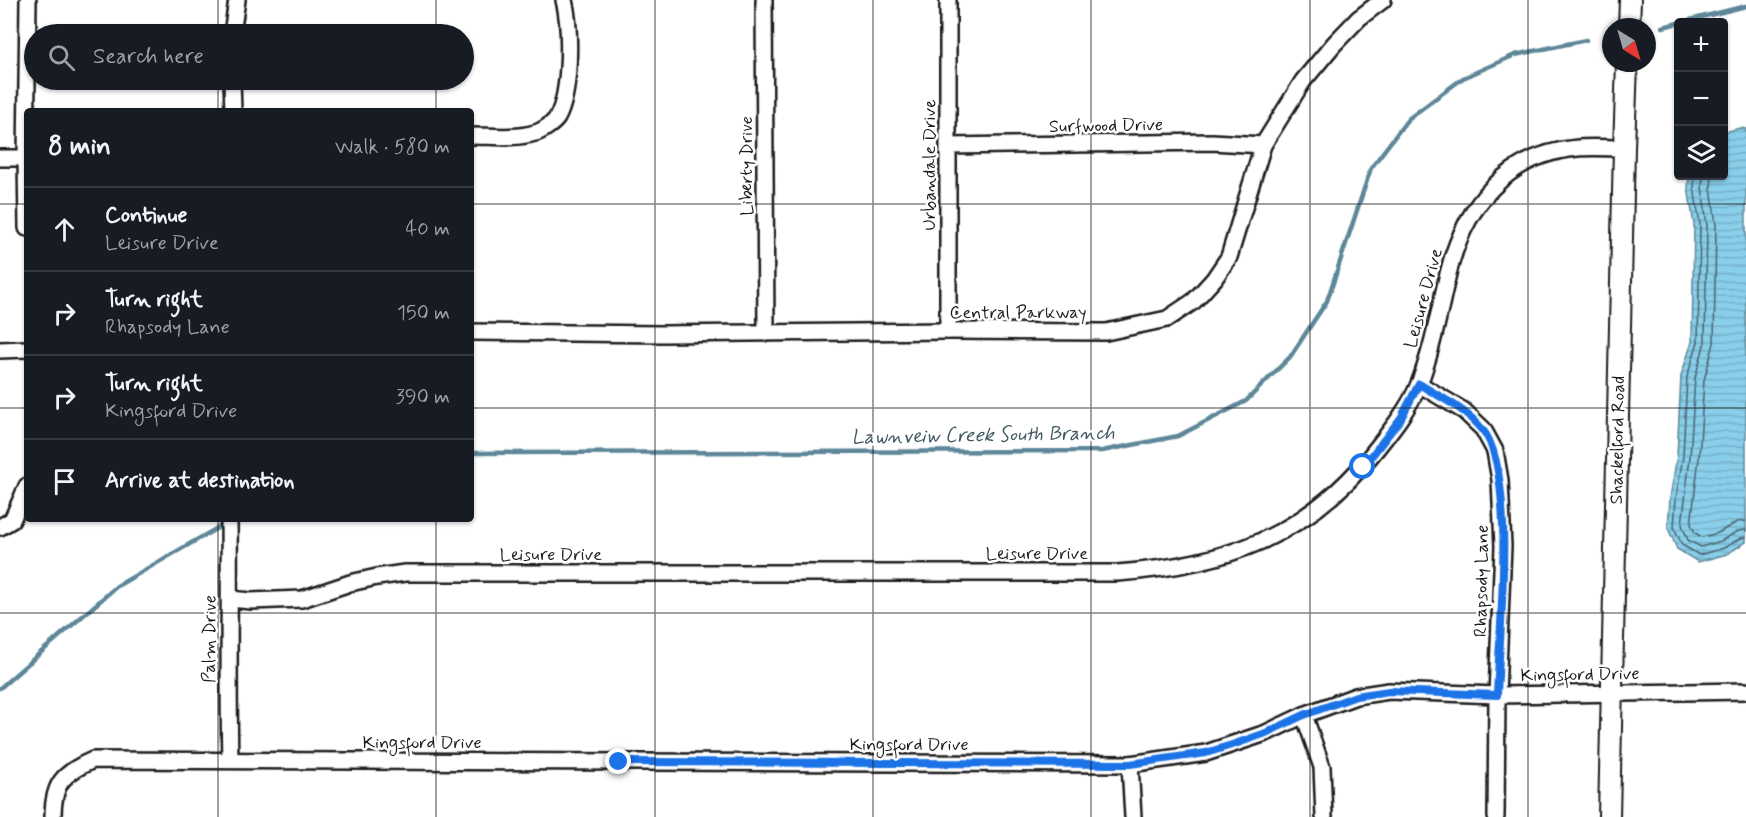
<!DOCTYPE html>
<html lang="en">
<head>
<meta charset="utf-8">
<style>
	:root { --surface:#171b24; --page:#242831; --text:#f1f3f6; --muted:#9ea1a6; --line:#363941 }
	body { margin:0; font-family:Mynerve,sans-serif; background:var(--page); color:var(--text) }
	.controls { position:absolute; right:18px; top:18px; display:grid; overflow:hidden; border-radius:6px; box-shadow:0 2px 4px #0004 }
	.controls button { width:54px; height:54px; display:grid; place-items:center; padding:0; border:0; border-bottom:2px solid var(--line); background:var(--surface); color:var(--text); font:30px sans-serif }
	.compass { position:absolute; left:1602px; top:18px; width:54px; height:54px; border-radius:50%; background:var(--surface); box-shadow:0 2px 4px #0004; rotate:143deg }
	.stop { position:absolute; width:18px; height:18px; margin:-14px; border:4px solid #1a73e8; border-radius:50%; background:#fff }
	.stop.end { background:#1a73e8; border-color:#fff; box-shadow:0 2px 6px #0008 }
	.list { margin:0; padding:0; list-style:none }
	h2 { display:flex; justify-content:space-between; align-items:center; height:78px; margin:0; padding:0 24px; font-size:26px }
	h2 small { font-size:20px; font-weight:400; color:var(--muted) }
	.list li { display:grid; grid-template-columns:39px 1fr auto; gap:18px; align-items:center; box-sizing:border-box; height:84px; padding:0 24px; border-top:2px solid var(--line) }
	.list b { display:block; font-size:22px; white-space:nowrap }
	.list p { margin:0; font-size:20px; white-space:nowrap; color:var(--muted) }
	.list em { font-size:20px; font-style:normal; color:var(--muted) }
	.icon { flex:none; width:33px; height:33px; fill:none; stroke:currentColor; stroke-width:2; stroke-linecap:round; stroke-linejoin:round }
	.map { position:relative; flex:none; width:1746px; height:817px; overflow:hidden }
	.search { position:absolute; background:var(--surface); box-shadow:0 2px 4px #0004; left:24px; top:24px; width:450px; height:66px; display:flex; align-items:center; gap:15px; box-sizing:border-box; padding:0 21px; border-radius:33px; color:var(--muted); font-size:22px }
	.panel { position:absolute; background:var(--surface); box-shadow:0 2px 4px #0004; left:24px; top:108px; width:450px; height:414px; border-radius:6px }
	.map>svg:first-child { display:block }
	.water { fill:url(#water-rules); stroke:#5d8798; stroke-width:1.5 }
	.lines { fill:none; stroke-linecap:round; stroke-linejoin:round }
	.shore { stroke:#48636e; stroke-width:1.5 }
	.stream { stroke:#5d8798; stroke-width:4.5 }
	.minor-casing { stroke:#1c1c1c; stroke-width:20 }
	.major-casing { stroke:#1c1c1c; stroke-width:24 }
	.minor { stroke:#fff; stroke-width:15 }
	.major { stroke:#fff; stroke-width:20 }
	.route { stroke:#1a73e8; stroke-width:8 }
	.grid { fill:none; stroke:#1c1c1c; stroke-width:1.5; stroke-opacity:0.55 }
	.labels { text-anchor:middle; stroke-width:5; stroke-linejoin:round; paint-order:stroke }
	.street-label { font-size:18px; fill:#1c1c1c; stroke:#fff }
	.water-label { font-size:20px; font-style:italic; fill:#425a64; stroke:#fff }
</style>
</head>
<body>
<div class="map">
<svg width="1746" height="817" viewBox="0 0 1746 817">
	<defs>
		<pattern id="water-rules" width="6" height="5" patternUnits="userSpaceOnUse" patternTransform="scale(1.5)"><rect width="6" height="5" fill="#89ceea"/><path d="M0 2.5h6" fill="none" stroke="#76b0c8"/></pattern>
	</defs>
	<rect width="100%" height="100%" fill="#fff"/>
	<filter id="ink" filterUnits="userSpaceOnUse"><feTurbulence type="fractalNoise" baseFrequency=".0167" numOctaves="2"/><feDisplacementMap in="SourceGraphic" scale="12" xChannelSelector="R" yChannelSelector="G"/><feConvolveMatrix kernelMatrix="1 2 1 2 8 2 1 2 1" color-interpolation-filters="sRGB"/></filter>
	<g filter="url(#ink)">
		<path class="water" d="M1740 128 1746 129V542L1727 554 1698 562 1677 549 1668 528 1670 498 1677 456 1681 376 1692 342 1694 225 1688 187 1689 176H1724V132Z"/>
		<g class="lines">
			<g class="shore">
				<path d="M1695 176 1694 187 1700 225 1698 342 1687 377 1683 456 1676 498 1674 527 1682 545 1699 555 1724 548 1741 538 1746 537"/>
				<path d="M1703 176 1702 187 1707 225 1705 342 1695 378 1690 457 1682 525 1688 540 1701 547 1721 541 1738 531 1746 530"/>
				<path d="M1712 176 1711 187 1716 225 1714 343 1704 380 1699 458 1691 524 1695 533 1702 537 1718 533 1737 522 1746 521"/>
			</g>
			<g class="stream">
				<path d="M1682 22 1746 6"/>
				<path d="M1663 27 1678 23"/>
				<path d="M471 453 1102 451 1178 436 1246 401 1290 357 1327 301 1371 168 1408 119 1463 78 1515 55 1586 40"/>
				<path d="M0 688 117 586 226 523"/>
			</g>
			<g class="minor-casing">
				<g id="minor">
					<path d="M764 0 766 332"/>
					<path d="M232 34 237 0"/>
					<path d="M232 80 233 111"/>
					<path d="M471 136C491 136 515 139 535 133 541 132 554 123 557 118 571 93 571 28 564 0"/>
					<path d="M949 146 1212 142 1263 145"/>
					<path d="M0 158H26"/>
					<path d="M27 228 26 158 28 0"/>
					<path d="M948 331V0"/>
					<path d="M471 332 663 334 948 331 1106 332 1167 319 1194 301 1214 279 1229 257 1263 145 1303 81 1334 44 1359 18 1383 0"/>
					<path d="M0 350 27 349"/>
					<path d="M1419 384 1464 411 1483 429 1495 451 1500 480 1503 546 1497 695 1496 817"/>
					<path d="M229 519C230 599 228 679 230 760"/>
					<path d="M0 527 12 520 27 486"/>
					<path d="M230 599 251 601 302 599 350 583 377 577 405 573H1117C1225 565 1308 537 1377 448 1393 428 1409 408 1419 384 1433 348 1439 311 1448 274 1464 207 1506 154 1578 148 1593 147 1609 148 1624 148"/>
					<path d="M1304 715 1322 767 1324 817"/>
					<path d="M1130 764 1133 817"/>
					<path d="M53 817C53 783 63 773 93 760L1130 764 1206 753 1266 733 1304 715 1356 696 1389 691 1497 695 1746 691"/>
				</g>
			</g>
			<g class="major-casing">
				<g id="major">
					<path d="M1629 27 1630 0"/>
					<path d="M1609 817 1624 148 1627 63"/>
				</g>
			</g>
			<use href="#minor" class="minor"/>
			<use href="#major" class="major"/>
		</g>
	</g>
	<g class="lines" filter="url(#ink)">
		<path class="route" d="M619 762 1130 764 1206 753 1235 744 1266 733 1304 715 1356 696 1389 691 1497 695C1499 638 1517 470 1482 429 1466 409 1440 397 1419 384L1401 418 1363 467"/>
	</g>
	<path class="grid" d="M218 0V34M436 0V34M655 0V817M873 0V817M1091 0V817M1310 0V817M1528 0V817M218 80V111M436 80V111M0 204H27M471 204H1746M0 408H27M471 408H1746M218 519V817M436 519V817M0 613H1746"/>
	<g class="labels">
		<g class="street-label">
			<text transform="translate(1106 125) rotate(-1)" y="6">Surfwood Drive</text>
			<text transform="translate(929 165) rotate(-90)" y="6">Urbandale Drive</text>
			<text transform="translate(746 166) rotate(-90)" y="6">Liberty Drive</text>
			<text transform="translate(1423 298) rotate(-75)" y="6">Leisure Drive</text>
			<text x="1018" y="318">Central Parkway</text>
			<text transform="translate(1617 440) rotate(-89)" y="6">Shackelford Road</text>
			<text x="1037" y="559">Leisure Drive</text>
			<text x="551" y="560">Leisure Drive</text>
			<text transform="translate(1481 581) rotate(-89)" y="6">Rhapsody Lane</text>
			<text transform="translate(209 639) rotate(-89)" y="6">Palm Drive</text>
			<text transform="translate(1580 674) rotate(-1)" y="6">Kingsford Drive</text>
			<text x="422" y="748">Kingsford Drive</text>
			<text x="909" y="750">Kingsford Drive</text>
		</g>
		<g class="water-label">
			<text transform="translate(983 434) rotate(-1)" y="7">Lawnveiw Creek South Branch</text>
		</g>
	</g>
</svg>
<div class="controls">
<button>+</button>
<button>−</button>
<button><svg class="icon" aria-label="layers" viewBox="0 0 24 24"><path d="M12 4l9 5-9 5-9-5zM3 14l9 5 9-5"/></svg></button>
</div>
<svg class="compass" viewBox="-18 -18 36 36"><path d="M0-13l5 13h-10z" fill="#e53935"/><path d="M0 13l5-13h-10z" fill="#9ea1a6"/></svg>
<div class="stop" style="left:1363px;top:467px"></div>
<div class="stop end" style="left:619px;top:762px"></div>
<div class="search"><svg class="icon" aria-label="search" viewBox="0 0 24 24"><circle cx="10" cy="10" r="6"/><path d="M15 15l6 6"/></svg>Search here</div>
<section class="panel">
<h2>8 min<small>Walk · 580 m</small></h2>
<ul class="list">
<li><svg class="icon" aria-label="ahead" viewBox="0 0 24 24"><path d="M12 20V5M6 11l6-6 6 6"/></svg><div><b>Continue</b><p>Leisure Drive</p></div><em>40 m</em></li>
<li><svg class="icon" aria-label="right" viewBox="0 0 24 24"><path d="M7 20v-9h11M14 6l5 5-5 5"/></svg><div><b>Turn right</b><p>Rhapsody Lane</p></div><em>150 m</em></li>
<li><svg class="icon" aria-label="right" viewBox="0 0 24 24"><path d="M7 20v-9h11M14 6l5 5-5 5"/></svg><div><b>Turn right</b><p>Kingsford Drive</p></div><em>390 m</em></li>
<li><svg class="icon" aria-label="arrive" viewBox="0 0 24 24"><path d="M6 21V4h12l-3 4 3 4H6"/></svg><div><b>Arrive at destination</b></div></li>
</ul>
</section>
</div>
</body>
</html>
